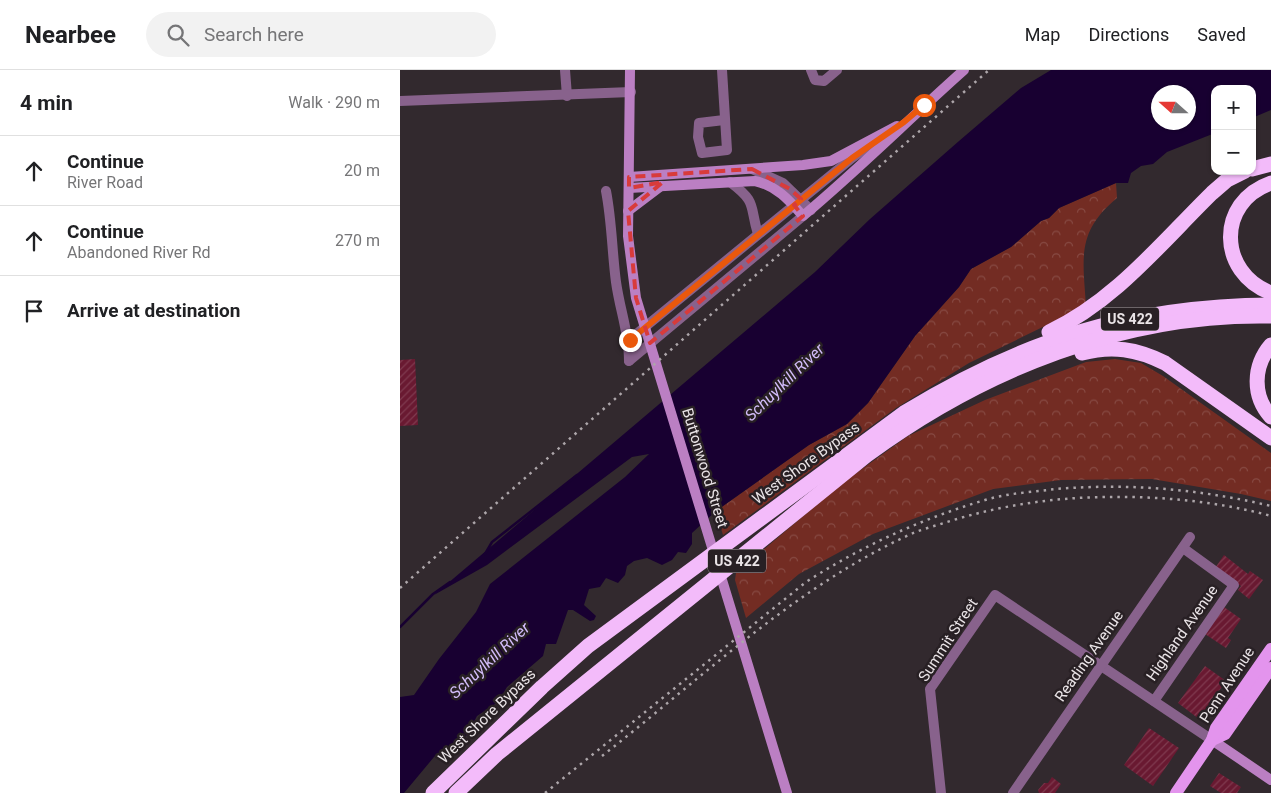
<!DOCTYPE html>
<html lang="en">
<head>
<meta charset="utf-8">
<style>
	:root { --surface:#fff; --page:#f2f2f2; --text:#202124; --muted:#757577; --line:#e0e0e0 }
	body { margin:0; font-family:Roboto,sans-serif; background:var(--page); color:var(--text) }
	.controls { position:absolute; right:15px; top:15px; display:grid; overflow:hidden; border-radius:10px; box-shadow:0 1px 4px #0004 }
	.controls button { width:45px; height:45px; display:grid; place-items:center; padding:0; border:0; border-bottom:1px solid var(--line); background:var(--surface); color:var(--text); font:25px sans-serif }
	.compass { position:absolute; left:751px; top:15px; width:45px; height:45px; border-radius:50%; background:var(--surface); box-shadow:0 1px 4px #0004; rotate:291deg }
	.stop { position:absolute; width:15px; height:15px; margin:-11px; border:4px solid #ea580c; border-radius:50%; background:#fff }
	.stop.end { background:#ea580c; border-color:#fff; box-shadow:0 1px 5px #0008 }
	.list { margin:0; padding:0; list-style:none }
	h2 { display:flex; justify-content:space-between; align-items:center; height:65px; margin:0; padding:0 20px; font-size:21px }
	h2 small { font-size:16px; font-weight:400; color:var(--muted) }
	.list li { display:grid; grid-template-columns:32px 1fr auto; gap:15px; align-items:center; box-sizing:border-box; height:70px; padding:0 20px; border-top:1px solid var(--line) }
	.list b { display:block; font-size:19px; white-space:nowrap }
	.list p { margin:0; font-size:16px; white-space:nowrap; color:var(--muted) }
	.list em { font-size:16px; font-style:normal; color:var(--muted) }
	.icon { flex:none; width:28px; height:28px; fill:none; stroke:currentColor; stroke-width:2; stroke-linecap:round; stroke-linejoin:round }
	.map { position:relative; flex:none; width:871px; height:723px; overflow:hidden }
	header { display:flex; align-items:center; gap:30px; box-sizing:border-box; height:70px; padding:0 25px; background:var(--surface); border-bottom:1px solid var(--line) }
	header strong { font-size:24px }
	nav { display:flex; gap:28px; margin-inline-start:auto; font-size:18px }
	.search { width:350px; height:45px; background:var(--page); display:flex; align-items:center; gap:12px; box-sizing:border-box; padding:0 18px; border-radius:28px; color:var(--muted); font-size:19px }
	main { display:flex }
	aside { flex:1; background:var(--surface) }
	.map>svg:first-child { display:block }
	.forest { fill:url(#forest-crowns) }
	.water { fill:#180031; fill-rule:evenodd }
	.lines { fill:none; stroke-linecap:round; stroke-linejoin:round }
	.stream { stroke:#180031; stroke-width:2.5 }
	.building { fill:url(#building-hatch) }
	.street { stroke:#88628c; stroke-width:10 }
	.secondary { stroke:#bb7fc3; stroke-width:10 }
	.primary { stroke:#e394ed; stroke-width:12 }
	.highway { stroke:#f3bbfa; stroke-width:15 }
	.rail { stroke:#ada6aa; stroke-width:2.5; stroke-dasharray:2.5 5; stroke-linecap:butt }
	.route { stroke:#ea580c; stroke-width:6 }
	.marked { fill:none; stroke:#d83b3b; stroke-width:4; stroke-dasharray:10 6; stroke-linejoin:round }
	.labels { text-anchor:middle; stroke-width:5; stroke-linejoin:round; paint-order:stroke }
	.shield { fill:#282024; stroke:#b0a9ac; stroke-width:1 }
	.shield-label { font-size:14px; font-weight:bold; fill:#eae4e7 }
	.street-label { font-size:15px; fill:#eae4e7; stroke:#282024 }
	.water-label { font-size:16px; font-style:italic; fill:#d2bcf9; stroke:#282024 }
</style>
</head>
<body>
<header>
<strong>Nearbee</strong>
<div class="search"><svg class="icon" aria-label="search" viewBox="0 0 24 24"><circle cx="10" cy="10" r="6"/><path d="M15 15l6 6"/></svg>Search here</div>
<nav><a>Map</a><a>Directions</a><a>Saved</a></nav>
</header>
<main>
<aside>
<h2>4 min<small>Walk · 290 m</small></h2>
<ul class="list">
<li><svg class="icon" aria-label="ahead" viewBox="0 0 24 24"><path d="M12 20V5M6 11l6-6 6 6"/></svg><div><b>Continue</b><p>River Road</p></div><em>20 m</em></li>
<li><svg class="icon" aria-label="ahead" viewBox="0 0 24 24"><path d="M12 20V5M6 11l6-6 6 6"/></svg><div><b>Continue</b><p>Abandoned River Rd</p></div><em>270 m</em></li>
<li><svg class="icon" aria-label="arrive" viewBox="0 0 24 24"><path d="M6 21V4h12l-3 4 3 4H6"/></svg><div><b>Arrive at destination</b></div></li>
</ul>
</aside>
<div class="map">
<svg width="871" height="723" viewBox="0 0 871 723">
	<defs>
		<pattern id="forest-crowns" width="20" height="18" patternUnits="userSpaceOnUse" patternTransform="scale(1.25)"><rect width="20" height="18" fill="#732c23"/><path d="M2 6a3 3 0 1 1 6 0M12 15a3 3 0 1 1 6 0" fill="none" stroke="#874a43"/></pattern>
		<pattern id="building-hatch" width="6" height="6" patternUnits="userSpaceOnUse" patternTransform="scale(1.25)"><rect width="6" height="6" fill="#691931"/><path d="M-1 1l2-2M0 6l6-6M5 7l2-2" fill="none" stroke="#7f3a4f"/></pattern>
	</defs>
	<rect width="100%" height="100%" fill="#32292e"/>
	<g class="forest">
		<path d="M716 113 717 128C676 162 683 188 686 236L569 293 496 338 323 465 316 441 409 375 447 354 468 333 515 266 559 217 571 199 611 177 641 151 649 148 659 138Z"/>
		<path d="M715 289 741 293 763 306 871 383V431L841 424 752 409 661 410 593 419 473 464 399 504 346 548 335 510 336 503 441 414 508 366 585 330 686 292Z"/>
	</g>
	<path class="water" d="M651 0H871V40L852 48V19H815V63L767 82 753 94 741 96 731 103 728 113H716L659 138 649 148 641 151 611 177 571 199 559 217 515 266 468 333 447 354 409 375 316 441 292 463V474L286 483 278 482 272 490 262 495 247 488 234 491 227 496 225 505 218 513 206 508 200 517 189 519 184 535 196 546 194 550 190 551 173 540H168L156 574H146L143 586 107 617 98 632 77 646 67 665 34 687 4 723H0V627L14 625 39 589 76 542 90 514 225 407 249 384 232 387 87 495 34 525 415 202 470 149 559 71 621 18ZM758 22H788V52H758Z"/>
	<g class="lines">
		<g class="stream">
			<path d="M85 484 92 472 177 405"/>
			<path d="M0 557 33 524 50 512"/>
		</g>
	</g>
	<g class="building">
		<path d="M15 289 18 355 0 356V290Z"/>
		<path d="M824 485 848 504 850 501 863 510 849 529 838 520 841 516 815 498Z"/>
		<path d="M824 537 841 549 828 568 831 570 826 578 805 564Z"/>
		<path d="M805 596 826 611 799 649 778 633Z"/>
		<path d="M749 658 779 678 753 716 724 695Z"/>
		<path d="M819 703 841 717 837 723H821L810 716Z"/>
		<path d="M652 707 661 714 655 723H639L638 720 644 713H648Z"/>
	</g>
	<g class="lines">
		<g class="street">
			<path d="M165 0 167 26"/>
			<path d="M322 0 327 80 302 83 298 67 299 53 324 50"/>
			<path d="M411 0 415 10 424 11 437 0"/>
			<path d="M0 31 231 22"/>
			<path d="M352 99 383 113 411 140"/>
			<path d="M330 112C358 133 349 135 358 164"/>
			<path d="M206 121C212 152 212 182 216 212 220 241 229 262 229 291"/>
			<path d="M229 270 452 88 478 70"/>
			<path d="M229 291 403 146"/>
			<path d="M754 631 834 515 783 478"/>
			<path d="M541 723 530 619 595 525 812 670"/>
			<path d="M613 723 790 467"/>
		</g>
		<g class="secondary">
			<path d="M230 0 228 166 236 228 387 723"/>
			<path d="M229 107 403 95 431 91 497 56"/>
			<path d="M229 118 355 111C377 116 389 130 403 146 459 99 510 48 564 0"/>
			<path d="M228 141 261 116"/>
			<path d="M812 670 871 710"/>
		</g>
		<g class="primary">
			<path d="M812 670 825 664 871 598"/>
			<path d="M776 723 812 670 816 658 871 579"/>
		</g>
		<g class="highway">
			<path d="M852 99 871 94"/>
			<path d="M871 113C816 132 818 203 871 223"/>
			<path d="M649 262C715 231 761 173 812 123L827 110 845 101"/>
			<path d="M871 275C853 296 852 326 871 347"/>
			<path d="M682 283C712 275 737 279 765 293L871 368"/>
			<path d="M33 723 142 617 188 576 504 343C623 270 731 236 871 235"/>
			<path d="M56 723 97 684 467 385C584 299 724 243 871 246"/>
		</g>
		<g class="rail">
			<path d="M0 518 589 0"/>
			<path d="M202 686C302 608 395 517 511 464 522 459 535 456 547 452 598 436 649 428 703 427 758 426 817 431 871 446"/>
			<path d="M145 723 406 512C462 476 521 449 585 430 608 423 633 422 656 419 730 413 799 419 871 436"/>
		</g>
	</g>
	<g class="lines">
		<path class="route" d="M230 270 452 88 504 52 524 35"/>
	</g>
	<path class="marked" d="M352 99 390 119 401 129 394 135 403 146 250 273 236 228 228 141 263 112 229 118V107Z"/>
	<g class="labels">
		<g class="shield">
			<rect x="701" y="237.5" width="58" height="23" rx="4"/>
			<rect x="308" y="479.5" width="58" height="23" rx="4"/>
		</g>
		<g class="shield-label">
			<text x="730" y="254">US 422</text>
			<text x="337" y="496">US 422</text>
		</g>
		<g class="street-label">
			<text transform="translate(406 393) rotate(-36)" y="5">West Shore Bypass</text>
			<text transform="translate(305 398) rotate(73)" y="5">Buttonwood Street</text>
			<text transform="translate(782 563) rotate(-55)" y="5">Highland Avenue</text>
			<text transform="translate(548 570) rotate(-57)" y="5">Summit Street</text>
			<text transform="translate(689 586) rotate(-55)" y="5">Reading Avenue</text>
			<text transform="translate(827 615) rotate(-57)" y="5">Penn Avenue</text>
			<text transform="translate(87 646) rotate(-44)" y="5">West Shore Bypass</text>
		</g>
		<g class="water-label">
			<text transform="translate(384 312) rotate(-44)" y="6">Schuylkill River</text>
			<text transform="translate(89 590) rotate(-43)" y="6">Schuylkill River</text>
		</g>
	</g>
</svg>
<div class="controls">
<button>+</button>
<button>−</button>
</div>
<svg class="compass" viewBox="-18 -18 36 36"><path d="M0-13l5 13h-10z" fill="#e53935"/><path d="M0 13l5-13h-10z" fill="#757577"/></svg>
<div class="stop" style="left:524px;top:35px"></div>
<div class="stop end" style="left:230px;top:270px"></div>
</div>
</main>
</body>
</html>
